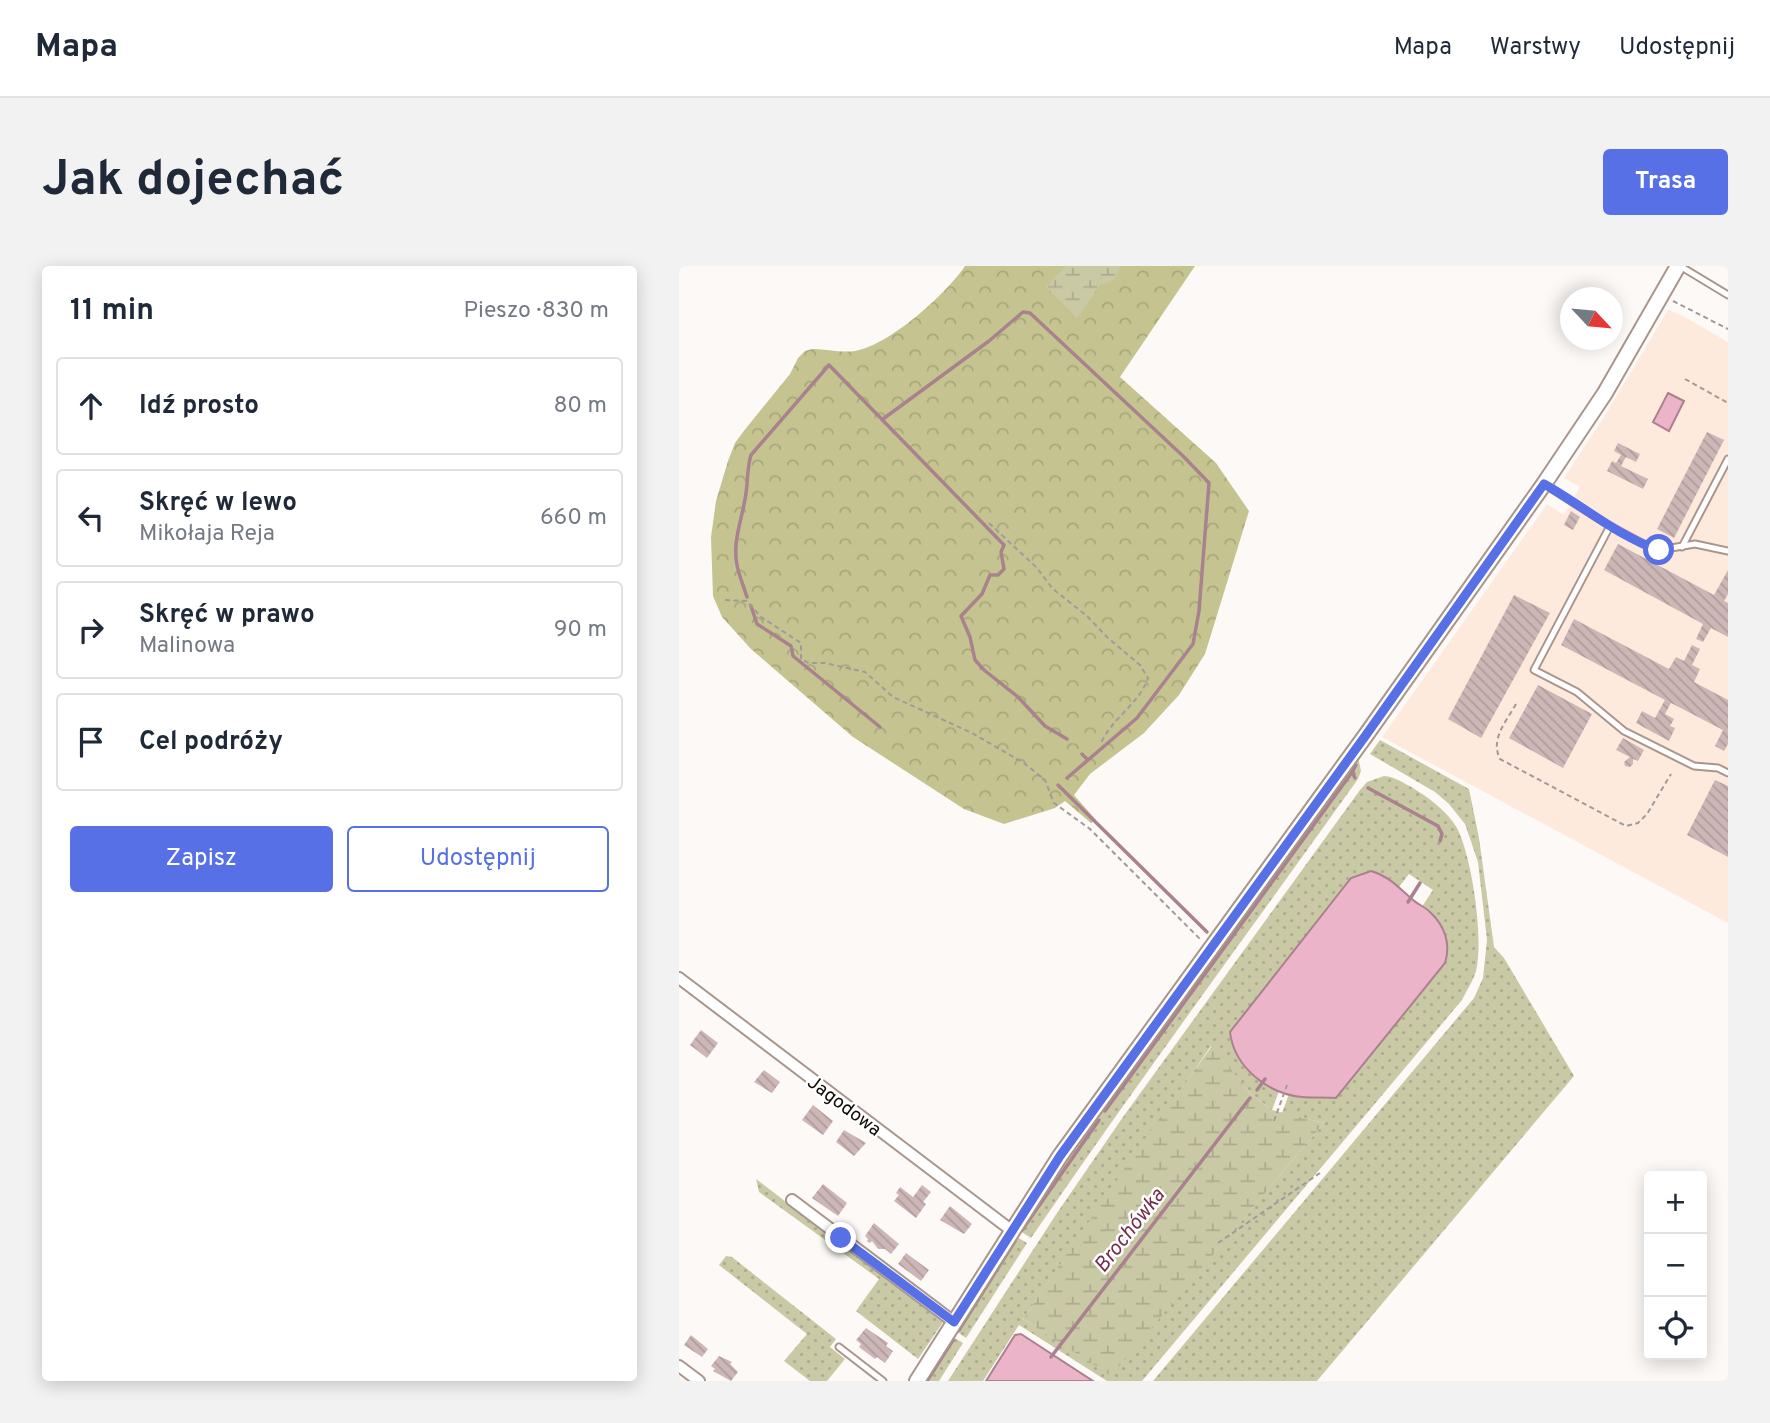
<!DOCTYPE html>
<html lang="pl">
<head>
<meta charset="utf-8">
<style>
	:root { --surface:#fff; --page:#f2f2f3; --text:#1f2937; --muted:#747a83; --line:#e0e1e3; --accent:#5870e6 }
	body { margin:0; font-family:Overpass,sans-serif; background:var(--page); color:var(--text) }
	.controls { position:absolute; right:21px; bottom:21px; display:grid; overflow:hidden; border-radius:7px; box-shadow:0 4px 18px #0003 }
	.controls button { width:63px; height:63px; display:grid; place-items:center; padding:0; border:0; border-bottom:2px solid var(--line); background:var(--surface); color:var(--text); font:35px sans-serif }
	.compass { position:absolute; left:881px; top:21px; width:63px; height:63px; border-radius:50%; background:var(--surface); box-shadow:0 4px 18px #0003; rotate:116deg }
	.stop { position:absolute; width:21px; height:21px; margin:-16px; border:5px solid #5870e6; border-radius:50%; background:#fff }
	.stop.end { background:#5870e6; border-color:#fff; box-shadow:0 2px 7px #0008 }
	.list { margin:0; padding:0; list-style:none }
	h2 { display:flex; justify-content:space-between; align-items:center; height:91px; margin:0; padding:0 28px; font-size:30px }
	h2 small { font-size:23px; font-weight:400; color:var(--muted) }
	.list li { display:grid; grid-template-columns:46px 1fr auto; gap:21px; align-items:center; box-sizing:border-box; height:98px; margin:0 14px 14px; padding:0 14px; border:2px solid var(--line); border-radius:7px }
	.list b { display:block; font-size:26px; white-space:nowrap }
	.list p { margin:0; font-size:23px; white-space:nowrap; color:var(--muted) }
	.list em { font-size:23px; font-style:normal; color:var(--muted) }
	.actions { display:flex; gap:14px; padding:21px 28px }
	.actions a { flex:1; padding:16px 0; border:2px solid var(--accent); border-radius:7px; text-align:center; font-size:24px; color:var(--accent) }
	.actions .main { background:var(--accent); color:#fff }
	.icon { flex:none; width:38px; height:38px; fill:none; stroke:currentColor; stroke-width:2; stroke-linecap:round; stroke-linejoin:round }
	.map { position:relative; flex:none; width:1049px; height:1115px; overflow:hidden; border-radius:7px }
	header { display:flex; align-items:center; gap:42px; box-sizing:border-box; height:98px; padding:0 35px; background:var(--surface); border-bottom:2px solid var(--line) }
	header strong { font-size:33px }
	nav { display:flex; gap:38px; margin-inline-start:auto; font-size:24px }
	.intro { display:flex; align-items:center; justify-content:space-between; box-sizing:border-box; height:168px; padding:0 42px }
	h1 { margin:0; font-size:49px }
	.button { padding:18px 32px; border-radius:7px; background:var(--accent); color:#fff; font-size:24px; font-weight:700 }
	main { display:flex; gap:42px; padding:0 42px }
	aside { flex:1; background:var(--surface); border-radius:7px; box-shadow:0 4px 18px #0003 }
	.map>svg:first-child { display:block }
	.built { fill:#fee9dd }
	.grass { fill:url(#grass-dots); fill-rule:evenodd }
	.forest { fill:url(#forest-crowns) }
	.wetland { fill:url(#wetland-marsh) }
	.water { fill:#ebb4c8; stroke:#aa818e; stroke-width:2 }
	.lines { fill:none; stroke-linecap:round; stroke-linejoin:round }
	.stream { stroke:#aa818e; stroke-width:3.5 }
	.building { fill:url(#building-back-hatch) }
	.lane-casing { stroke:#a8968d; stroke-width:9 }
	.street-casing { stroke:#a8968d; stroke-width:14 }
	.secondary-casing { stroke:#a8968d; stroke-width:18 }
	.path { stroke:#a09b99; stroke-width:2; stroke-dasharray:5 3.5; stroke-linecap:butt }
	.lane { stroke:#fff; stroke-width:5 }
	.street { stroke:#fff; stroke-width:10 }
	.secondary { stroke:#fff; stroke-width:14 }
	.route { stroke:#5870e6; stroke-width:9 }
	.labels { text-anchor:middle; stroke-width:5; stroke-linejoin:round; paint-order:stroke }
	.street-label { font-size:19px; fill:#110b08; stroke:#fff }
	.water-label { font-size:21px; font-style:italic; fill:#712f4c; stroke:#fff }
</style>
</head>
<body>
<header>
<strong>Mapa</strong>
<nav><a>Mapa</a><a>Warstwy</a><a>Udostępnij</a></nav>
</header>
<div class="intro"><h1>Jak dojechać</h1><a class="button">Trasa</a></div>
<main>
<aside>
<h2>11 min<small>Pieszo · 830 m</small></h2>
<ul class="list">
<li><svg class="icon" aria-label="ahead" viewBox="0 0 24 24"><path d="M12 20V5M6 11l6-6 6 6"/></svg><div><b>Idź prosto</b></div><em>80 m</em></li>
<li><svg class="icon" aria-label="left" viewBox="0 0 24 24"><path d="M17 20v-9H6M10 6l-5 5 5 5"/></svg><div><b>Skręć w lewo</b><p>Mikołaja Reja</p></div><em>660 m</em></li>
<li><svg class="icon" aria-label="right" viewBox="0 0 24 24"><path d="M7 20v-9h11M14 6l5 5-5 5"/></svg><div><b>Skręć w prawo</b><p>Malinowa</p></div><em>90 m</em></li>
<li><svg class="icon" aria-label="arrive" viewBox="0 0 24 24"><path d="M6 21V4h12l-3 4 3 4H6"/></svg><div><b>Cel podróży</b></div></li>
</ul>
<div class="actions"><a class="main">Zapisz</a><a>Udostępnij</a></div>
</aside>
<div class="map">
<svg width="1049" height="1115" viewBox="0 0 1049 1115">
	<defs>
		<pattern id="grass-dots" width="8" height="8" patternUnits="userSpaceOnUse" patternTransform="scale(1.75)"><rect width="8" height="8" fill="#cac9a6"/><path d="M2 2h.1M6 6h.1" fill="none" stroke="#acab8d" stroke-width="1.8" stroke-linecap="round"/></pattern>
		<pattern id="forest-crowns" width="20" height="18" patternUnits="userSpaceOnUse" patternTransform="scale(1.75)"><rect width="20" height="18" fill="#c5c490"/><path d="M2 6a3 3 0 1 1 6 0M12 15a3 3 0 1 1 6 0" fill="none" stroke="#a8a77b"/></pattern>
		<pattern id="wetland-marsh" width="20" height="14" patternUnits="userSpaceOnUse" patternTransform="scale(1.75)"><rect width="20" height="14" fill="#cac9a6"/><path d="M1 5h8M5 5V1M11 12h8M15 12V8" fill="none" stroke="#acab8d"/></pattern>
		<pattern id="building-back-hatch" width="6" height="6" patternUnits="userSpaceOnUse" patternTransform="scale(1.75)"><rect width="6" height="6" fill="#cdb7b6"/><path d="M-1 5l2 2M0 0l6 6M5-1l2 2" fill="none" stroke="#af9c9b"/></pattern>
	</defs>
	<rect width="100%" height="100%" fill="#fdf9f7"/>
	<path class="built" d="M989 44 1002 49 1049 76V657L703 471 868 238 885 249 901 221 885 212 925 151Z"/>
	<g class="grass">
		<path d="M701 474 790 523 800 572 815 681 825 692 895 810 638 1115H474L795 732 804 712 808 674 799 596 786 558 770 538 756 526 691 488Z"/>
		<path d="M679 491 682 505 679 513C570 666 458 817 352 972L341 965 381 897Z"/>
		<path d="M705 510C717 511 724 517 734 522 750 532 768 545 778 562 793 591 805 673 797 705 794 715 788 724 783 734L463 1115H428L340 1059 304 1115H269L378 947 444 851 681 524 688 516ZM692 605 705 609 720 621 730 608 754 624 742 642C763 650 772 676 766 697L621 831 610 828 603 847 645 857 432 1109 344 1053 532 780 572 828 593 844 600 825C577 814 554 792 551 766L682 608Z"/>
		<path d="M77 913 264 1056 239 1093 177 1045 200 1013 80 926Z"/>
		<path d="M338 971 348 977 287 1072 277 1065Z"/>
		<path d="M47 990 53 991 157 1073 151 1081 166 1093 148 1115H131L105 1095 128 1068 40 999Z"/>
		<path d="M274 1071 284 1077 260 1115H244Z"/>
	</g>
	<path class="forest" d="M286 0H516L441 111 537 197 570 245 526 388 500 429 465 467 411 508 395 529 417 554 412 557 386 535 376 542 325 558 285 543 174 471 72 383 43 351 34 330 32 271 37 235 49 195 56 177 64 166 111 108 119 92 126 85 133 83C146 83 163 87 176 85 211 79 267 28 286 0Z"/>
	<g class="wetland">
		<path d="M387 0H442L436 13 421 19 398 52 367 21Z"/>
		<path d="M533 780 572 828 593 844 645 857 432 1110 344 1053 467 871Z"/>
	</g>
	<g class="water">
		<path d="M989 127 1005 135 990 165 974 156Z"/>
		<path d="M692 605C710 610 719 621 733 633 738 638 746 641 751 646 766 660 772 678 766 697L657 832C646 831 634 832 623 831 589 828 555 801 551 766L672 612Z"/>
		<path d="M342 1068 414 1115H307L336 1069Z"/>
	</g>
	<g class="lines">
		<g class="stream">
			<path d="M204 153 310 75 344 46 351 47 505 191 530 217 520 345 514 378 458 452 409 494"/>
			<path d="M68 331C65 321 60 310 58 299 53 275 64 251 67 227 69 214 68 202 72 189L150 99 325 279 322 286 325 303 319 309H311L303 328 282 350 291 371 296 394 305 404 339 431 366 460 388 473"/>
			<path d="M72 340 78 358 112 380 114 390 201 461"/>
			<path d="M388 512 409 494 403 488"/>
			<path d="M676 512 673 506 677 499"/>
			<path d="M379 519 528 666"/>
			<path d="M689 522 759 560 763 568 761 575"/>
			<path d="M729 636 741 617"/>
			<path d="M578 824 586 813"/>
			<path d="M426 845 674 505"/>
			<path d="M343 964 420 854"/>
			<path d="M280 1064 336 975"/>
			<path d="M372 1091 571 832"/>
			<path d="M248 1115 274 1074"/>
		</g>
	</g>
	<g class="building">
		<path d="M1028 166 1045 174 995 272 978 263Z"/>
		<path d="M939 177 961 188 957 196 947 191 942 200 969 213 964 223 928 205 933 195 937 197 942 189 935 185Z"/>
		<path d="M892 245 901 251 894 264 885 259Z"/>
		<path d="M939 278 1035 329 1049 304V328L1045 335 1049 337V371L1032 362 1024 376 1017 373 1024 358 925 304Z"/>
		<path d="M835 329 871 347 802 472 769 453Z"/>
		<path d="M895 353 990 403 997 391 1005 395 1013 379 1021 383 1013 399 1021 403 1015 416 1049 434V478L1045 485 1036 480 1044 464 992 437 986 448 995 453 991 460 996 462 990 475 957 457 963 445 976 452 986 434 882 379Z"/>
		<path d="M859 419 913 448 884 502 830 472Z"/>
		<path d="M944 472 965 484 959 495 954 493V498L951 501 946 500 945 496 951 491 937 484Z"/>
		<path d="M1036 514 1049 520V591L1008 569Z"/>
		<path d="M22 764 39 777 28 792 11 779Z"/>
		<path d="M85 804 101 816 93 827 75 816Z"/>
		<path d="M134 839 154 855 144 869 123 854Z"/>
		<path d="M165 864 187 877 175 890 157 876Z"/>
		<path d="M144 918 168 937 159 950 133 932Z"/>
		<path d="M243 919 252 926 244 936 247 938 237 952 215 935 220 929 217 927 221 921 234 931Z"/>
		<path d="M271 940 293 958 285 968 261 954Z"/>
		<path d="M195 957 220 978 212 988 206 983H199L193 975 191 977 188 975 189 973 186 970Z"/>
		<path d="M227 987 250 1004 242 1015 219 998Z"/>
		<path d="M187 1062 209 1077 207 1080 214 1085 206 1097 198 1091 196 1093 180 1081 182 1078 177 1074Z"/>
		<path d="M12 1069 29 1083 23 1091 5 1079Z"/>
		<path d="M40 1090 53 1096 51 1098 59 1106 52 1115 34 1105 36 1103 32 1100Z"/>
	</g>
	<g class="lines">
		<g class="lane-casing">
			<g id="lane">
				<path d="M1001 0 1049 29"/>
				<path d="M865 218 931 260"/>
				<path d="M1003 281 1049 193"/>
				<path d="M1049 285 1016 278 980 284 968 280 931 260 855 404 898 426 945 465 1015 500 1039 502 1049 507"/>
				<path d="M160 1081 204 1115"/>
			</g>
		</g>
		<g class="street-casing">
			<g id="street">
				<path d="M0 712 332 964"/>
				<path d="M113 934 275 1056"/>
				<path d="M0 1100 20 1115"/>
			</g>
		</g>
		<g class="secondary-casing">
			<path id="secondary" d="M238 1115 381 890 687 469 865 218 926 127 999 0"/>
		</g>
		<g class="path">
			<path d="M994 35 1049 63"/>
			<path d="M1006 113 1049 137"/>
			<path d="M310 257 358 302 374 323 408 350 428 371 461 399 469 412C461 437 433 452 422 477"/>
			<path d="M46 334 68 335 82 351 122 377V393L130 397H146L186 406 214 431 293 467 345 497 366 514 375 537 411 563 523 675"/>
			<path d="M837 438C827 456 811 473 821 493L947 560 959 557 968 548 992 508"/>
			<path d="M595 855 608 819"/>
			<path d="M539 977 641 907"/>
		</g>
		<use href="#lane" class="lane"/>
		<use href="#street" class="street"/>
		<use href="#secondary" class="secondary"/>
	</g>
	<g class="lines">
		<path class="route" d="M162 972 275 1056 381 890 687 469 865 218C903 239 938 270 980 284"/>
	</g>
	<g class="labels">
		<g class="street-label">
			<text transform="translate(166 839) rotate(37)" y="7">Jagodowa</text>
		</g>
		<g class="water-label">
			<text transform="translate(450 964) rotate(-52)" y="7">Brochówka</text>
		</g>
	</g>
</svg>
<div class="controls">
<button>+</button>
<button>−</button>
<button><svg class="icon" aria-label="locate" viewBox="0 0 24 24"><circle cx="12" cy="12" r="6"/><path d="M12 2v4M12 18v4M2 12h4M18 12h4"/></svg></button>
</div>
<svg class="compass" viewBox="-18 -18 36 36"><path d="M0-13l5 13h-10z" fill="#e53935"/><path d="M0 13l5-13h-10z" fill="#747a83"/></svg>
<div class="stop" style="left:980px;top:284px"></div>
<div class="stop end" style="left:162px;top:972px"></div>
</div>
</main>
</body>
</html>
